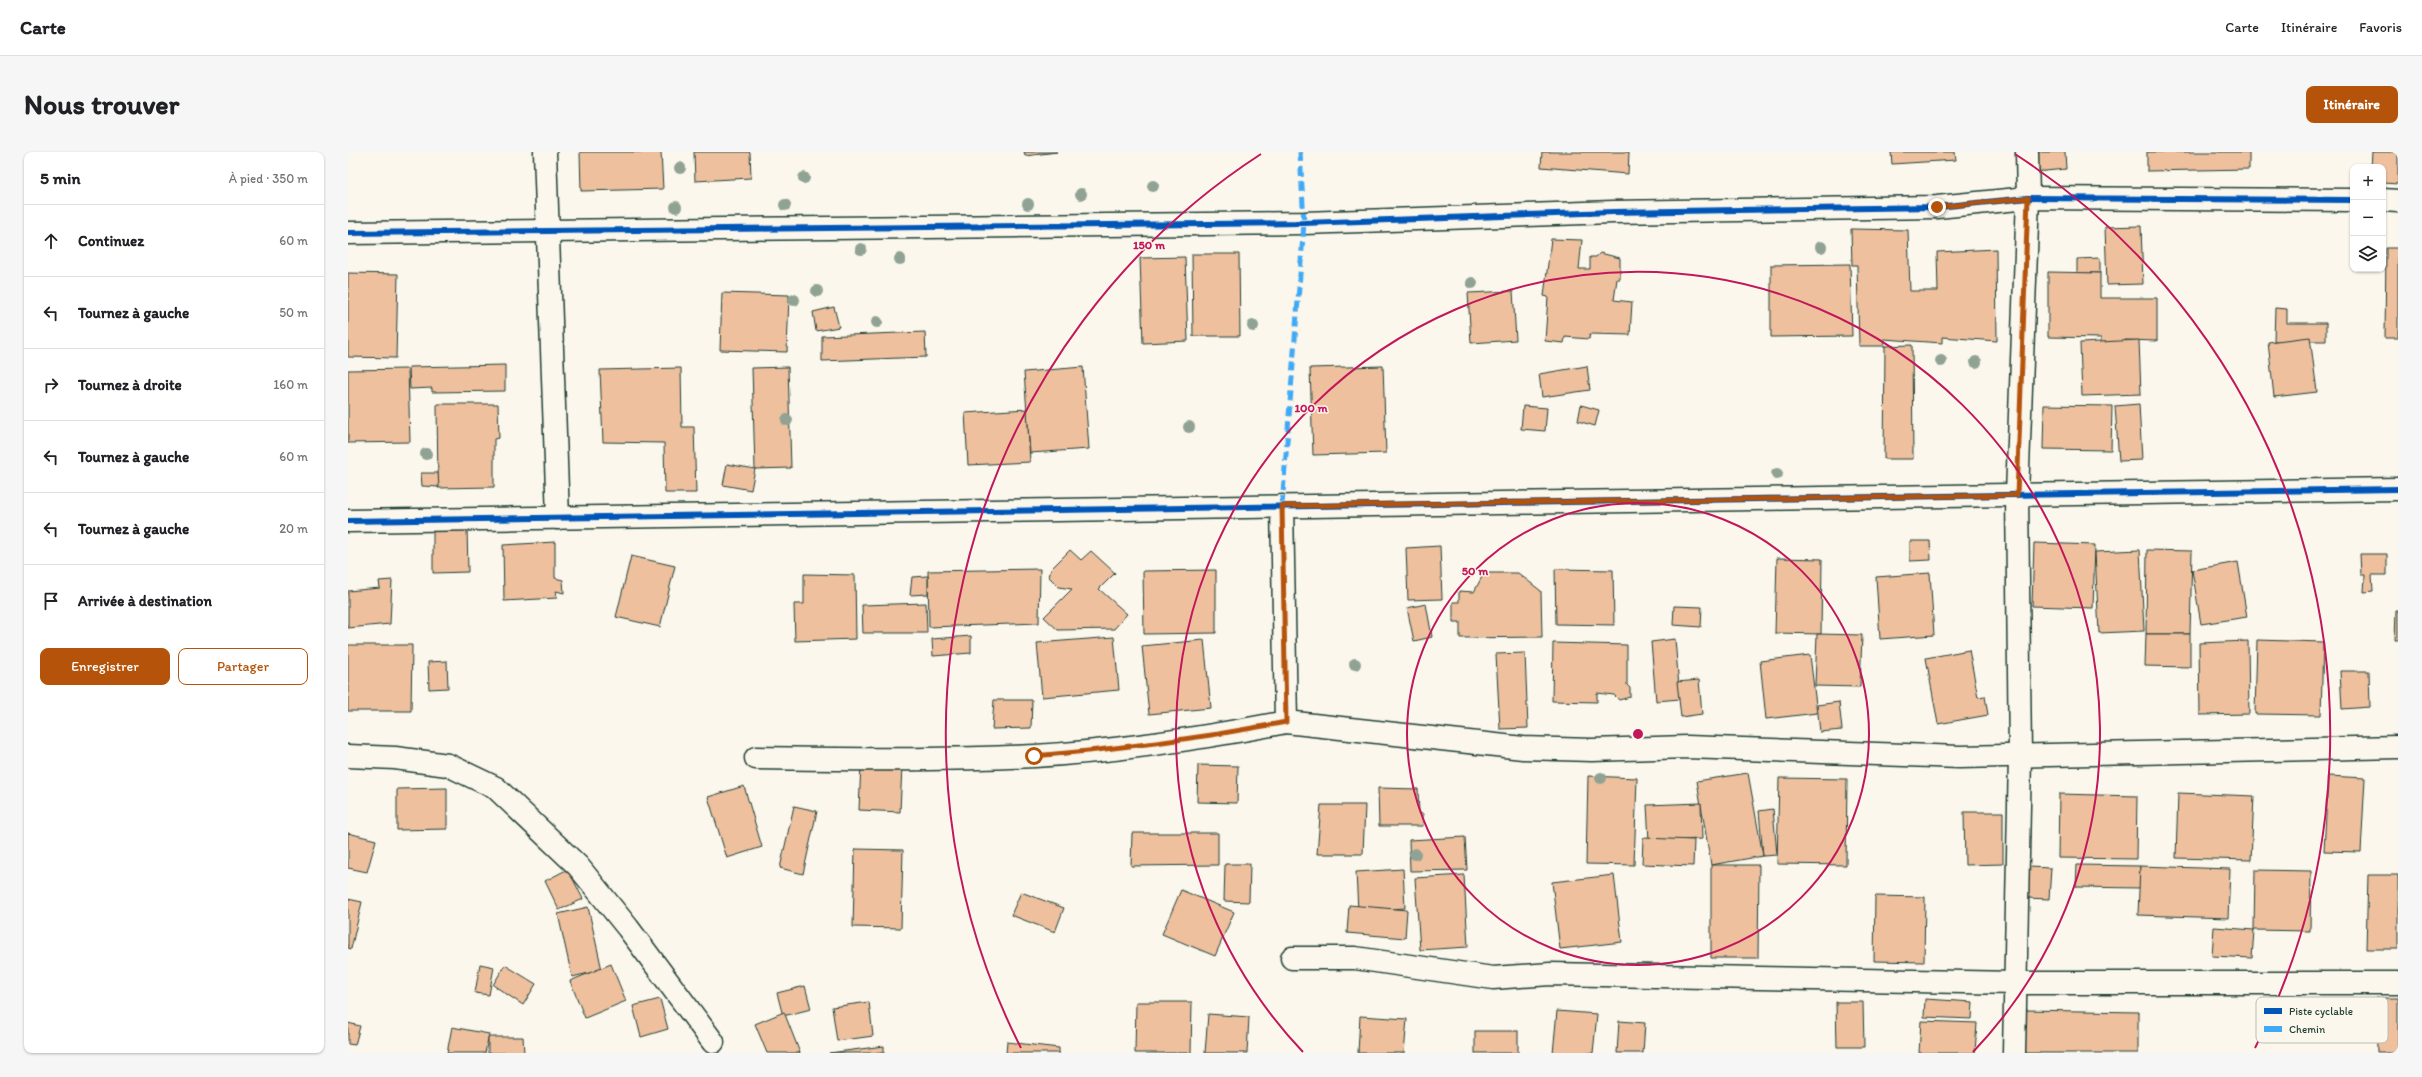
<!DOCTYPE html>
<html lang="fr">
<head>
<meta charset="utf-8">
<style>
	:root { --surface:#fff; --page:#f6f6f6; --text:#202124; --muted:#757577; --line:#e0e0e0; --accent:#b45309 }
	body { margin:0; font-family:Itim,sans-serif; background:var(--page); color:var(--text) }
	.controls { position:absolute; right:12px; top:12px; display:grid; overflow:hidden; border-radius:8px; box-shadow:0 1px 3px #0004 }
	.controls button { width:36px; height:36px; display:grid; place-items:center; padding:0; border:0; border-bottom:1px solid var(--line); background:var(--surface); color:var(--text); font:20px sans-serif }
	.stop { position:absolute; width:12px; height:12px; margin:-9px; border:3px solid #b45309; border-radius:50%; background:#fff }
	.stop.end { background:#b45309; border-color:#fff; box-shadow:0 1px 4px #0008 }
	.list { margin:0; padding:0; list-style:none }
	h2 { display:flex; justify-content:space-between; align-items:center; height:52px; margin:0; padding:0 16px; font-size:17px }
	h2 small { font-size:13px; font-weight:400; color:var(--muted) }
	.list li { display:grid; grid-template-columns:26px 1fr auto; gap:12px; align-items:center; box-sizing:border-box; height:72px; padding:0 16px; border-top:1px solid var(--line) }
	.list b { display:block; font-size:15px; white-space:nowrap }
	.list em { font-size:13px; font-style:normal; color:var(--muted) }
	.actions { display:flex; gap:8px; padding:12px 16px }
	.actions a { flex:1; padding:9px 0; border:1px solid var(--accent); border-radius:8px; text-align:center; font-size:14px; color:var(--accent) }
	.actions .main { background:var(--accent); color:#fff }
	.icon { flex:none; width:22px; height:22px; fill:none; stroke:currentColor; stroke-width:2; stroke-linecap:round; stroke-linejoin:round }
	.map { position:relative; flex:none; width:2050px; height:901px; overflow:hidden; border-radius:8px }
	header { display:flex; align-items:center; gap:24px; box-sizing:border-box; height:56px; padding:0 20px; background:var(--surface); border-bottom:1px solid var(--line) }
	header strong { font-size:19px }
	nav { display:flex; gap:22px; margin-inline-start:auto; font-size:14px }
	.intro { display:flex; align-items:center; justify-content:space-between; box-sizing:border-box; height:96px; padding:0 24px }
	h1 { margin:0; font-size:28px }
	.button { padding:10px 18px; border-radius:8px; background:var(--accent); color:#fff; font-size:14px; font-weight:700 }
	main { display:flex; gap:24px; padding:0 24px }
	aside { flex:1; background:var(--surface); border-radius:8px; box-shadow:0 1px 3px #0004 }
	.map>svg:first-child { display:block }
	.building { fill:#eec09e; stroke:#1f3d34 }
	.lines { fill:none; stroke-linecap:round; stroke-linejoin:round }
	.minor-casing { stroke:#1f3d34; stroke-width:25 }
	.minor { stroke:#fbf7ec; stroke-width:22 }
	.quiet { stroke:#3fa9f5; stroke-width:5; stroke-dasharray:10 5; stroke-linecap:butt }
	.cycleway-casing { stroke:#fbf7ec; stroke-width:8 }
	.cycleway { stroke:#0057b8; stroke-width:6 }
	.tree { fill:#90a293 }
	.route { stroke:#b45309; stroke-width:5 }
	.ring { fill:none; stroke:#c2185b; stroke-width:2 }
	.key { fill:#fbf7ec; stroke:#b9bfb5; stroke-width:1 }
	.key-label { font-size:11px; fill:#1f3d34 }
	.centre { fill:#c2185b; stroke:#fbf7ec; stroke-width:2 }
	.ring-label { font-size:12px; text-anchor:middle; font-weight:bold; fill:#c2185b; stroke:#fbf7ec; stroke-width:3; stroke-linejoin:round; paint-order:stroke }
</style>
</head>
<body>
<header>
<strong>Carte</strong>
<nav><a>Carte</a><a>Itinéraire</a><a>Favoris</a></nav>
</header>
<div class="intro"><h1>Nous trouver</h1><a class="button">Itinéraire</a></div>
<main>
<aside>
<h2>5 min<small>À pied · 350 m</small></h2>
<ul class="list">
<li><svg class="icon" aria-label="ahead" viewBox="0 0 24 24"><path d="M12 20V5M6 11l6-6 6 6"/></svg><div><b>Continuez</b></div><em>60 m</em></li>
<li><svg class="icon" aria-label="left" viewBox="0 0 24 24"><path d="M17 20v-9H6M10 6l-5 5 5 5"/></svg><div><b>Tournez à gauche</b></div><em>50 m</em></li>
<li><svg class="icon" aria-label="right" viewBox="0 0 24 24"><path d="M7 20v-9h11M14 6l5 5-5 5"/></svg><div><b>Tournez à droite</b></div><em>160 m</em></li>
<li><svg class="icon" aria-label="left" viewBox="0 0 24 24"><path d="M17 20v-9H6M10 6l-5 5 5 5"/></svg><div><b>Tournez à gauche</b></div><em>60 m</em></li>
<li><svg class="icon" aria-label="left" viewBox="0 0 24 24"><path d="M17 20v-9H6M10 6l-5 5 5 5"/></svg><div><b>Tournez à gauche</b></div><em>20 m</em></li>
<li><svg class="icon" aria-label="arrive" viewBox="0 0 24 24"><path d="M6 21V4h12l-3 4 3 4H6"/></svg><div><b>Arrivée à destination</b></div></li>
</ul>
<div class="actions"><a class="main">Enregistrer</a><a>Partager</a></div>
</aside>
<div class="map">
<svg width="2050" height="901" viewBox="0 0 2050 901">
	<rect width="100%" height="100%" fill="#fbf7ec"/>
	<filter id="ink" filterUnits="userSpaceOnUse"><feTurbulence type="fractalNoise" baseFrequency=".025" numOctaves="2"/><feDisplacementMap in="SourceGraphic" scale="8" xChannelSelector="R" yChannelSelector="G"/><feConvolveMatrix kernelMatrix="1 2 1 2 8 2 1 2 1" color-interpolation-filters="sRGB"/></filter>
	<g filter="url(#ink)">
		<g class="building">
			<path d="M232 0H313L315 37 233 39Z"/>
			<path d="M346 0H402L403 26 347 29Z"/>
			<path d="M676 0H709L677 4Z"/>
			<path d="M1194 0H1281L1280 22 1193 15Z"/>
			<path d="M1543 0H1607L1608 8 1544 12Z"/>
			<path d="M1685 0H1717L1718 17 1687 20Z"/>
			<path d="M1799 0H1901V17L1799 19Z"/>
			<path d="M2024 0H2050V32L2035 31V15H2023Z"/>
			<path d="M1793 74 1795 132 1759 133 1757 75Z"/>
			<path d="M1503 77 1560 78 1562 139H1590L1589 100 1648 97 1649 189 1594 185V191L1536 187 1537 194H1511L1509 113H1504Z"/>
			<path d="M1203 87 1234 88 1231 117H1242V105H1248L1252 101 1272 106V127H1269L1266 148 1284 150 1282 183 1242 182 1241 187 1217 185 1216 191 1197 189 1200 145 1196 144Z"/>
			<path d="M2038 96H2050V186H2037Z"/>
			<path d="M844 102H891L892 184H845Z"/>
			<path d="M837 105 840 189 795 191 792 106Z"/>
			<path d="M1752 106V121H1729V107Z"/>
			<path d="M1502 112 1504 184 1423 185V113Z"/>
			<path d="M1700 120 1752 121V146H1809V189L1777 188V191L1753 192V186L1700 185Z"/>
			<path d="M0 121 50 122 48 206 0 205Z"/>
			<path d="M1165 139 1168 188 1123 191 1120 141Z"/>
			<path d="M374 141 441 143 439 200 372 198Z"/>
			<path d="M486 155 491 175 468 179 465 160Z"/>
			<path d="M1927 156 1939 157V171H1978V189H1926Z"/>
			<path d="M577 180 578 205 474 209V184Z"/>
			<path d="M1962 185 1969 240 1926 245 1920 190Z"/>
			<path d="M1791 188 1793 242 1734 244 1732 191Z"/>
			<path d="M1564 193 1565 307H1536L1537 194Z"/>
			<path d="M157 213V239L84 240V236L62 237 61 215Z"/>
			<path d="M1035 214 1038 301 965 303 962 216Z"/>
			<path d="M1239 214 1242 238 1194 245 1191 222Z"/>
			<path d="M440 215 443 316 407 317 404 216Z"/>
			<path d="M735 215 741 297 682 301 676 220Z"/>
			<path d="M333 216 334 275H346L348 341H317L316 291 255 290 252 218Z"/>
			<path d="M60 217 62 290 0 291V218Z"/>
			<path d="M89 252H150L151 286 146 287V335L90 336Z"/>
			<path d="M1791 252 1794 308 1771 309 1767 254Z"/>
			<path d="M1233 253 1251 258 1247 274 1230 269Z"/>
			<path d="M1696 253 1764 254 1763 298 1695 297Z"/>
			<path d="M1175 254 1199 256 1197 279 1173 277Z"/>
			<path d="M679 257 682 310 620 313 617 261Z"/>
			<path d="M379 312 407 317 403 338 375 333Z"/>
			<path d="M73 321H90L91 335 74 334Z"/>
			<path d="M85 375H119L120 420 85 421Z"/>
			<path d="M1562 389H1582L1583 408 1562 409Z"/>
			<path d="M207 390V426L215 428 216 441 208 439 209 446 156 449 155 393Z"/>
			<path d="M1686 391 1747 393 1745 456 1684 454Z"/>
			<path d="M1092 394 1094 447 1060 448 1058 396Z"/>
			<path d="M722 398 733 408 743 399 767 421 751 437 779 462 766 477 710 478 696 465 724 437 711 435 701 425 703 417Z"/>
			<path d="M1792 398 1796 479 1751 481 1747 400Z"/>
			<path d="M1799 398 1844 399 1842 482H1798Z"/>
			<path d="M2012 402H2039V423H2024L2025 439 2016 440 2017 423H2013Z"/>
			<path d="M283 404 327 414 312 475 268 465Z"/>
			<path d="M1429 406 1474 407 1473 482 1427 481Z"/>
			<path d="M1890 410 1899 465 1853 472 1844 418Z"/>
			<path d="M692 417 691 471 581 475 580 419Z"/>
			<path d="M1207 417 1265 418 1266 473 1208 472Z"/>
			<path d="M868 418V481L796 482 795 419Z"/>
			<path d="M1136 421H1170L1193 439 1194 485 1112 486V470H1105V450H1111V439L1126 440Z"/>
			<path d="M1582 421 1586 483 1532 487 1528 425Z"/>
			<path d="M456 422 507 423 508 487 447 489 446 452H456Z"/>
			<path d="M580 424V442L562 443 564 425Z"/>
			<path d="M44 428 42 472 0 476V439L32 436 31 429Z"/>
			<path d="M578 451 579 481H515L514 453Z"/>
			<path d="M1078 452 1084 485 1066 489 1059 456Z"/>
			<path d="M1326 454 1354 455 1353 475 1325 473Z"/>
			<path d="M2048 458H2050V488H2047Z"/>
			<path d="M1469 482 1514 483 1512 535 1467 534Z"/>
			<path d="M1798 482H1842V515L1797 514Z"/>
			<path d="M623 484V501L585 504 584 487Z"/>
			<path d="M766 485 771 538 694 545 689 491Z"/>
			<path d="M1327 487 1332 547 1308 549 1303 490Z"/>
			<path d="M856 488 863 556 801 562 794 494Z"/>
			<path d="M1909 488 1975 490 1973 563 1907 562Z"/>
			<path d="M1900 489 1901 562 1852 563 1851 491Z"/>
			<path d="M1205 491 1279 493V533L1282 536V545L1271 548 1266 543 1249 541V550L1204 549Z"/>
			<path d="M0 493H64L63 559H0Z"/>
			<path d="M1621 498 1630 545 1637 544 1640 563 1590 572 1578 506Z"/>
			<path d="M1177 501 1180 576 1152 577 1148 502Z"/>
			<path d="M1462 503 1469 561 1418 567 1412 509Z"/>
			<path d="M99 509 100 536 81 537 80 510Z"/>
			<path d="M1992 519H2021L2022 555 1994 557Z"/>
			<path d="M1351 528 1354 562 1333 565 1329 530Z"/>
			<path d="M646 548H684L683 576 644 577Z"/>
			<path d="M1491 550 1494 578 1472 580 1469 553Z"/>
			<path d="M513 611 554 613 552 660 511 658Z"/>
			<path d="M850 613 890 614 889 651 849 650Z"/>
			<path d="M1400 621 1415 704 1363 713 1349 629Z"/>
			<path d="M1240 624 1289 626 1286 713 1238 712Z"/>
			<path d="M1980 624 2017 626 2013 700 1976 699Z"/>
			<path d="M1431 626 1499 627 1498 713 1429 712Z"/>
			<path d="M396 634 414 695 379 706 360 645Z"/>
			<path d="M99 636V677L49 678V637Z"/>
			<path d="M1030 636 1070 637 1071 661 1075 662V674H1031Z"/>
			<path d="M1830 641 1906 644 1903 708 1828 706Z"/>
			<path d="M1711 642 1789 644 1788 707 1710 706Z"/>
			<path d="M1353 651 1354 687 1301 689 1299 653Z"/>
			<path d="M973 653H1017L1015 702H969Z"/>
			<path d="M446 654 469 659 455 722 432 716Z"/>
			<path d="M1425 657 1429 703 1415 704 1411 659Z"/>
			<path d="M1616 660H1655V712L1617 713Z"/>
			<path d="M0 681 28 688 19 720 0 716Z"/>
			<path d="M784 681H870V713L783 714Z"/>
			<path d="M1117 685 1119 718 1062 719 1061 688Z"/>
			<path d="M1295 686 1346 688 1345 714 1294 712Z"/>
			<path d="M507 697 555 698 553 776 505 775Z"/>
			<path d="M877 712H902L901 750 876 749Z"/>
			<path d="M1363 713H1411L1410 806H1363Z"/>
			<path d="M1729 713 1792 714V736L1728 735Z"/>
			<path d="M1792 714 1882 717 1880 766 1790 763Z"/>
			<path d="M1680 715 1703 716 1701 747 1678 746Z"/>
			<path d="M220 717 235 747 211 758 197 729Z"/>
			<path d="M1055 717 1057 756 1010 759 1008 720Z"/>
			<path d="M1907 718 1963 719 1962 779 1906 778Z"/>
			<path d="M1116 723 1120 795 1072 798 1067 726Z"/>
			<path d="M1266 723 1274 790 1212 797 1204 730Z"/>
			<path d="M2020 723H2050V797H2018Z"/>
			<path d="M833 738 886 760 867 804 814 782Z"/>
			<path d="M673 740 716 756 707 780 663 763Z"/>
			<path d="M1527 744 1577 745 1576 810 1526 809Z"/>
			<path d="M0 747 14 750 3 797 0 796Z"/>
			<path d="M1001 753 1059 758 1057 786 999 781Z"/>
			<path d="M240 755 254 818 224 825 210 762Z"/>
			<path d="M1866 775 1906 778 1904 806 1864 804Z"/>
			<path d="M132 812 146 815 141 843 127 841Z"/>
			<path d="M263 812 278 849 237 866 222 829Z"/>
			<path d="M157 813 188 832 175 853 145 833Z"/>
			<path d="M457 834 463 857 435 864 429 841Z"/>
			<path d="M2028 846H2050V901H2029Z"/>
			<path d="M312 847 320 877 293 885 285 854Z"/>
			<path d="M1577 847 1625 850 1624 867 1576 865Z"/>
			<path d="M521 850 525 884 489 889 484 855Z"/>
			<path d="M788 850H844L843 901H787Z"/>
			<path d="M1488 850H1515L1516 895H1489Z"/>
			<path d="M1677 858 1790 860V901H1676Z"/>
			<path d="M1209 859 1249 862 1245 901H1205Z"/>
			<path d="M436 860 452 901H419L407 872Z"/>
			<path d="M860 862 901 865 899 901H857Z"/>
			<path d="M1012 864 1059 867 1056 901H1010Z"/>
			<path d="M1271 869 1297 871 1295 901H1269Z"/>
			<path d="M1573 869 1629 871 1627 901H1571Z"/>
			<path d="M0 871 12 874 7 893 0 892Z"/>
			<path d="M104 875 141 882 137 901H99Z"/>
			<rect x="1127" y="879" width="43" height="22"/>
			<path d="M140 885H175L176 901H140Z"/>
			<path d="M659 890 711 896V901H658Z"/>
			<path d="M536 894V901H481Z"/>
		</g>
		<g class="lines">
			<g class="minor-casing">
				<g id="minor">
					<path d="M197 0 210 366"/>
					<path d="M2035 48 2050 49"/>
					<path d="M0 81 956 71 1265 60 1589 55 1680 46 2005 48"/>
					<path d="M934 354 938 570 1175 596 1244 598 1339 595 1612 605 2050 595"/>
					<path d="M0 369 2050 337"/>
					<path d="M0 604 47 606 100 613 148 636 230 714 280 776 365 890"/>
					<path d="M408 606C501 607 594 609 687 604 771 599 855 586 938 570"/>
					<path d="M944 806H1007L1145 826 1202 822 1667 831H2050"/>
					<path d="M1666 901 1672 604 1669 343 1680 46 1679 0"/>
				</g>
			</g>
			<use href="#minor" class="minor"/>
			<path class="quiet" d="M934 354 956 71 952 0"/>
			<g class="cycleway-casing">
				<g id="cycleway">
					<path d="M0 81 956 71 1265 60 1589 55 1680 46 2005 48"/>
					<path d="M0 369 2050 337"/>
				</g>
			</g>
			<use href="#cycleway" class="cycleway"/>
		</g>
		<g class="tree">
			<circle cx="332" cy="16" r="6"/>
			<circle cx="456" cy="26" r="6"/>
			<circle cx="805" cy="34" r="6"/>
			<circle cx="733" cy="42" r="6"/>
			<circle cx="680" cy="52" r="6"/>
			<circle cx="437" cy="53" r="6"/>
			<circle cx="328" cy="55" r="6"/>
			<circle cx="1473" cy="95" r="6"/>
			<circle cx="513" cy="97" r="6"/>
			<circle cx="552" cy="107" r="6"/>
			<circle cx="1124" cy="131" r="6"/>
			<circle cx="469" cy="139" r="6"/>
			<circle cx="446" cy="148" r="6"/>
			<circle cx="529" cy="170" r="6"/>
			<circle cx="905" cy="174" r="6"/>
			<circle cx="1593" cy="209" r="6"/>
			<circle cx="1628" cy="210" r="6"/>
			<circle cx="439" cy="268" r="6"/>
			<circle cx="841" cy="275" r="6"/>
			<circle cx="78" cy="302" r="6"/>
			<circle cx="1429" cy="322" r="6"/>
			<circle cx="1007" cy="512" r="6"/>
			<circle cx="1253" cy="626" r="6"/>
			<circle cx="1067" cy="702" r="6"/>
		</g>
	</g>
	<g class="lines" filter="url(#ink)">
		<path class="route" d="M686 604C771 597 854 586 938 570L934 354 1669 343 1680 46 1589 55"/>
	</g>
	<g class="ring">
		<circle cx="1290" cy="582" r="231"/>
		<path d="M955 900A462 462 0 1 1 1625 900"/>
		<path d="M673 896A692 692 0 0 1 913 2M1667 2A692 692 0 0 1 1907 896"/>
	</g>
	<rect x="1908" y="845" width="132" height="46" rx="6" class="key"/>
	<rect x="1916" y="856" width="18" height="6" fill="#0057b8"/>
	<rect x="1916" y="874" width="18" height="6" fill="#3fa9f5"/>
	<g class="key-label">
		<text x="1941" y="863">Piste cyclable</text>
		<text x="1941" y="881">Chemin</text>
	</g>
	<circle cx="1290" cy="582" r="6" class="centre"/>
	<g class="ring-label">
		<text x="801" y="97">150 m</text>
		<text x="963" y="260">100 m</text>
		<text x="1127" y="423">50 m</text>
	</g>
</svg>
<div class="controls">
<button>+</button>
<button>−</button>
<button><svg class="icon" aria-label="layers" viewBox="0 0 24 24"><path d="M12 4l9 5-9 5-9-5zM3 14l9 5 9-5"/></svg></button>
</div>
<div class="stop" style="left:686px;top:604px"></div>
<div class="stop end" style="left:1589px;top:55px"></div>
</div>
</main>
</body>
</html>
